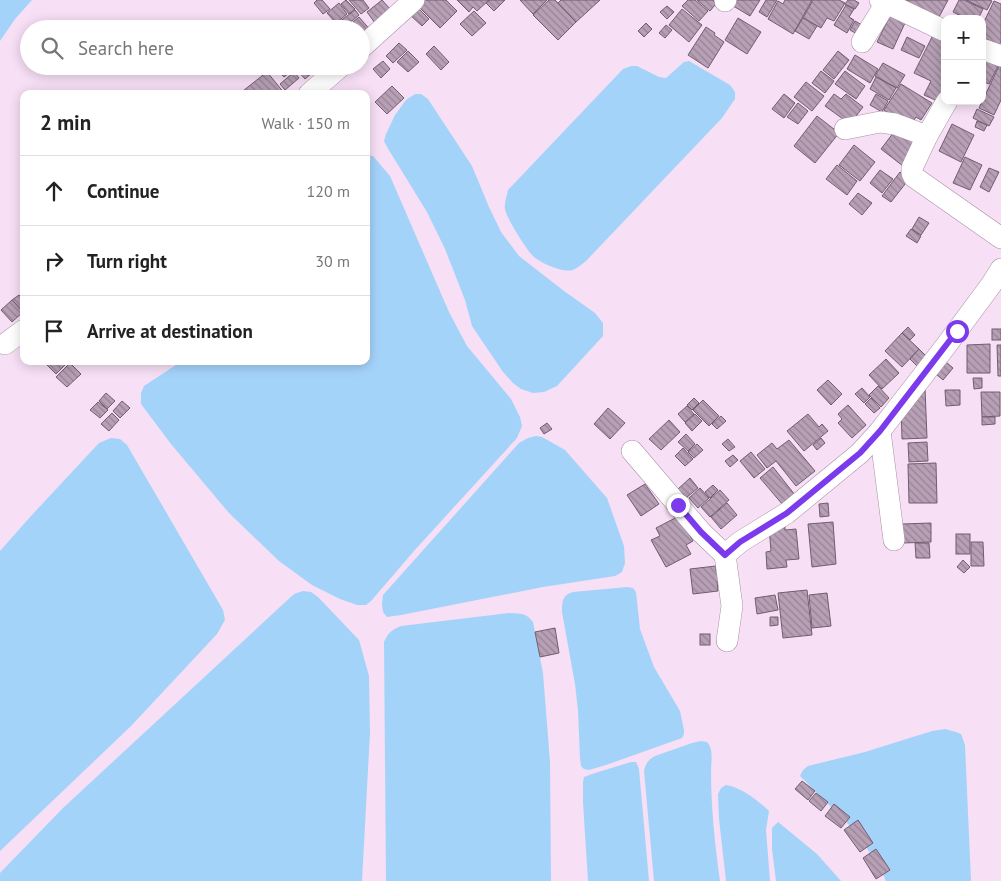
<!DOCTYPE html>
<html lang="en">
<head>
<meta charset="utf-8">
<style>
	:root { --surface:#fff; --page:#f6f6f6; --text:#222; --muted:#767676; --line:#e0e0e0 }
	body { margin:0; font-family:"PT Sans",sans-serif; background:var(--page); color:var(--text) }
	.controls { position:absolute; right:15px; top:15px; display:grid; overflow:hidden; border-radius:10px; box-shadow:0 2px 12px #0003 }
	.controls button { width:45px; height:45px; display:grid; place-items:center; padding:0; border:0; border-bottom:1px solid var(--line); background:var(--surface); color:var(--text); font:25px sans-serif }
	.stop { position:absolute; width:15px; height:15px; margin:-11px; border:4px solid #7c3aed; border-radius:50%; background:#fff }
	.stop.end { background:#7c3aed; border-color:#fff; box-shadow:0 1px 5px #0008 }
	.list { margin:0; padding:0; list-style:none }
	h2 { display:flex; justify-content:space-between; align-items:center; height:65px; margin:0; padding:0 20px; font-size:21px }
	h2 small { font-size:16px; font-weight:400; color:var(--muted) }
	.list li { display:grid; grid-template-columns:32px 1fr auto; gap:15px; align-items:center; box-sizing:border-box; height:70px; padding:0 20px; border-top:1px solid var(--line) }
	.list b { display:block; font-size:19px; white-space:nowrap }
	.list em { font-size:16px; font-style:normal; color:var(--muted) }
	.icon { flex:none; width:28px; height:28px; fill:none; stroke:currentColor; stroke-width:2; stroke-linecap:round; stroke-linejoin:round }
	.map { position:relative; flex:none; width:1001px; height:881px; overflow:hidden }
	.search { position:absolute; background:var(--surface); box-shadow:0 2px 12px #0003; left:20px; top:20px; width:350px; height:55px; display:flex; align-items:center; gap:12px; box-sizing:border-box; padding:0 18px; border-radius:28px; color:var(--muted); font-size:19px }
	.panel { position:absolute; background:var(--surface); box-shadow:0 2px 12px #0003; left:20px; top:90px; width:350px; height:275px; border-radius:10px }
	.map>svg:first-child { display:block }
	.water { fill:#a4d3fa }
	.building { fill:url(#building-back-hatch); stroke:#725d70 }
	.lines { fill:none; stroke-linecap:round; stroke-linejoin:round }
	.minor-casing { stroke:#a891a6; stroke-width:22 }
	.minor { stroke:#fff; stroke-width:21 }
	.route { stroke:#7c3aed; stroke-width:6 }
</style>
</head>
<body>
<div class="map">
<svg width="1001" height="881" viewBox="0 0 1001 881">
	<defs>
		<pattern id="building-back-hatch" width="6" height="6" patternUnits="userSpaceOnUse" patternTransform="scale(1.25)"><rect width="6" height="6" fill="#b7a0b5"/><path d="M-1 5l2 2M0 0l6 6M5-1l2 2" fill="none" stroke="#968394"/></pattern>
	</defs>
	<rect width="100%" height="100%" fill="#f7dff5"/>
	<g class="water">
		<path d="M0 0H32L15 19 0 41Z"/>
		<path d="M689 61 730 85 735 92V99L722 118 586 261C582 264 577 268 573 270 563 273 540 263 533 256 526 249 507 219 505 209 504 203 507 196 508 190L623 69 631 66H637L659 77 666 78 684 62Z"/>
		<path d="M415 94H421L428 99 472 166 489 207 501 232 519 256 564 291 595 313 603 323V336L557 386 544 392 533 393 521 389 513 383 503 372 472 326 465 300 445 249 427 212 387 147 384 141 386 134 395 115 406 100Z"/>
		<path d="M366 155 373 156 390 176 449 312 467 346 511 399 520 417 522 426 517 438 414 551 371 601 366 605H357L340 599 312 585 279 561 229 513 171 444 141 404V393L144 386 182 361H366Z"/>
		<path d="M536 436 542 437 565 450 607 498 624 546 625 563 622 572 615 576 543 587 401 615 387 617 383 612 382 604 383 595 519 443 528 438Z"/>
		<path d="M111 438 120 439 127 445 223 610 225 620 217 634 131 726 0 851V551L31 516 99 443Z"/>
		<path d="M627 587 633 588 636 592 640 629 654 667 680 711 684 730V734L682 738 606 765 589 770 584 769 581 766 580 759 578 710 575 684 562 612C562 602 562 595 573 592Z"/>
		<path d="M303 591 311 592 318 597 359 640 369 676 370 733 362 881H0V873L63 808 294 594Z"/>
		<path d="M509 613C521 614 525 612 533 622L543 673 550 762 551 881H386L384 642C388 633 391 630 401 626Z"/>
		<path d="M945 729 956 732 961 734 965 745 971 881H886L879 866 856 832 800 776 803 770 808 766 865 752 932 731Z"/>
		<path d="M701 741 707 742C714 749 711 762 711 771 711 808 715 845 720 881H654L644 771C646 763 648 760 655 756L692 743Z"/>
		<path d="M631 762H636L639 769 649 881H588L583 802V782L584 777 592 774Z"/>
		<path d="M726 785C741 787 757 800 769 811L766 830 770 881H726L719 819 718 794 721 788Z"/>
		<path d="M778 822 817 854 841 881H776L772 849V828Z"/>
	</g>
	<g class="building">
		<path d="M317 0H322L330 9 323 14 314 3Z"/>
		<path d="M346 0 355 9 349 14 341 4Z"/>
		<path d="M349 0H363L369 8 361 14Z"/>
		<path d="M382 0 391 10 375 23 367 12Z"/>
		<path d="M422 0H446L457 11 440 28 417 5Z"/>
		<path d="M457 0H489L477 11 473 7 469 12Z"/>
		<path d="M490 0H505L494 11 486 3Z"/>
		<path d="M520 0H547L533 14Z"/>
		<path d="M549 0H555L576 22 558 40 533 15Z"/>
		<path d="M561 0H600L576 22 558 3Z"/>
		<path d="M688 0H695L708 11 699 21 682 6Z"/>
		<path d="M697 0H719L710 11Z"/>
		<path d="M733 0H760L750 16 730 4Z"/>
		<path d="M766 0H777L767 17 759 12Z"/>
		<path d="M785 0H812L793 34 768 19 778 1 783 4Z"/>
		<path d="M813 0H839L845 3 834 21 827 18 821 28 803 18Z"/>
		<path d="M848 0H854L859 3 855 9 845 4Z"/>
		<path d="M904 0H948L938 19Z"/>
		<path d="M959 0H964L983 9 978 19H967L953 12Z"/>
		<path d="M966 0H989L992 1 987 10Z"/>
		<path d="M994 1 1001 4V42L999 45 982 37V26Z"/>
		<path d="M339 3 347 14 336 23 327 13Z"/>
		<path d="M846 5 854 9 849 17 854 20 847 33 834 25Z"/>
		<path d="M667 6 674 12 667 19 660 12Z"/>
		<path d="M418 8 429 19 422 26 410 15Z"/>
		<path d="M682 9 702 25 689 42 669 25Z"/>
		<path d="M355 10 359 15 344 28 339 22Z"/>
		<path d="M474 11 486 23 472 36 460 24Z"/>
		<path d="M890 16 905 23 893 49 877 42Z"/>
		<path d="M359 17 372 32 361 41V29H345Z"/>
		<path d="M738 18 761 32 747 54 725 40Z"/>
		<path d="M803 18 817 26 809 39 795 31Z"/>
		<path d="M855 21 862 25 857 34 850 30Z"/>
		<path d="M646 23 652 29 644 37 638 31Z"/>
		<path d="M666 25 672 30 665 38 659 33Z"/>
		<path d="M706 27 715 33 714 35 724 42 708 68 688 55Z"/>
		<path d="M934 33 945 38V97L942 103 924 95 931 81 914 73Z"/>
		<path d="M907 37 925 46 919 58 901 50Z"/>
		<path d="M399 43 407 50 393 63 386 56Z"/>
		<path d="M434 46 449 62 441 70 426 54Z"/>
		<path d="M408 51 419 62 408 72 397 62Z"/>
		<path d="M838 51 849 60 834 79 823 70Z"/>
		<path d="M855 55 878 69 870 83 847 69Z"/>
		<path d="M982 56 999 64 989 84 982 81Z"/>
		<path d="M383 61 390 69 381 78 373 69Z"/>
		<path d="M883 63 905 75 897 88 875 76Z"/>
		<path d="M288 66 293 70 284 77 280 73Z"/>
		<path d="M294 66H317L318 68 305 79Z"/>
		<path d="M999 66 1001 67V100L994 115 979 108Z"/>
		<path d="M821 71 834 81 825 93 812 83Z"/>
		<path d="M845 71 865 86 856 99 835 84Z"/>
		<path d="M267 72 285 94H239Z"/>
		<path d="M294 72 299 78 285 90 280 84Z"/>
		<path d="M876 77 896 88 889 100 870 89Z"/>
		<path d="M806 82 824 96 812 111 794 97Z"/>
		<path d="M901 84 932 103 921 120 916 117 910 127 884 110Z"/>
		<path d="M392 86 404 98 387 114 375 102Z"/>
		<path d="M784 94 795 103 784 118 772 109Z"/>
		<path d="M834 94 841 99 846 94 863 107 850 124 825 106Z"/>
		<path d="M876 94 888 101 882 112 870 105Z"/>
		<path d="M798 103 808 111 798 124 787 117Z"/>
		<path d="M977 109 994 117 989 126 973 118Z"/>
		<path d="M817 116 839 133 815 163 794 146Z"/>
		<path d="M977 121 987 125 984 131 975 127Z"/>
		<path d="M952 124 974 135 961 162 939 151Z"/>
		<path d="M897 128 919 145 903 166 881 149Z"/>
		<path d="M854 145 875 162 860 181 839 165Z"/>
		<path d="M965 157 982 165 970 190 953 183Z"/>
		<path d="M837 165 857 181 847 195 826 179Z"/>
		<path d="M989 168 999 172 989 192 980 187Z"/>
		<path d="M880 170 893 179 882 193 870 183Z"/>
		<path d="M900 172 909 179 891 202 882 196Z"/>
		<path d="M858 193 872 203 862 215 849 204Z"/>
		<path d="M919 217 929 223 921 235 912 229Z"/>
		<path d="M911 229 921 236 917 243 906 236Z"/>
		<path d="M19 295 24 300V313L12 300Z"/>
		<path d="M12 300 23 312 12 322 1 310Z"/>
		<path d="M908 327 915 335 910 340 902 333Z"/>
		<rect x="992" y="329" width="9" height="11"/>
		<path d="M902 333 919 349 902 367 885 351Z"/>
		<path d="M990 344V373H967V345Z"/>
		<path d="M997 345H1001V376H998Z"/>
		<path d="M919 349 926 356 917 366 910 359Z"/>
		<path d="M886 359 899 373 882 389 869 375Z"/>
		<path d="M43 361H69L56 374Z"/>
		<path d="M946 362 953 368 943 380 936 374Z"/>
		<path d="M70 363 81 374 67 387 56 377Z"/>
		<path d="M973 378H982V388L974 389Z"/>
		<path d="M828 380 842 394 831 405 817 390Z"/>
		<path d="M878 386 889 398 881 407 869 395Z"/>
		<path d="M862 388 870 397 864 403 855 394Z"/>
		<path d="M925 388 927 438 902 439 901 407Z"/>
		<path d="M945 390H960V405L946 406Z"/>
		<path d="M981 392H1000V416L982 417Z"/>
		<path d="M106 393 115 401 107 409 99 401Z"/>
		<path d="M694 398 699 403 692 410 687 405Z"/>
		<path d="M871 398 880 408 874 413 865 404Z"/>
		<path d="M703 400 719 416 709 426 693 410Z"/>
		<path d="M122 401 130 408 120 418 113 411Z"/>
		<path d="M98 402 108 410 100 418 90 410Z"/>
		<path d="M848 405 866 425 852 438 838 423 842 419 838 414Z"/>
		<path d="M687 406 694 414 685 422 678 414Z"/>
		<path d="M608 408 625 423 610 439 594 424Z"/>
		<path d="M112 413 119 420 109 431 101 424Z"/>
		<path d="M695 414 702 421 692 431 685 423Z"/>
		<path d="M808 414 819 427 822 424 828 431 804 451 787 431Z"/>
		<path d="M721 416 726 421 717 429 712 424Z"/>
		<path d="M982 417H995V424L982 425Z"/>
		<path d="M669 420 680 432 661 450 649 439Z"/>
		<path d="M547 423 552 429 544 434 540 428Z"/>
		<path d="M686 434 695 444 688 451 678 442Z"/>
		<path d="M821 438 825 443 817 450 813 445Z"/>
		<path d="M728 439 735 447 729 451 722 444Z"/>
		<path d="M789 440 815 471 796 486 776 461 767 468 757 455 772 443 777 449Z"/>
		<path d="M927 442 928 461 909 462 908 443Z"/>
		<path d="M697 444 703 450 694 458 688 452Z"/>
		<path d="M683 448 693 459 685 466 675 456Z"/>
		<path d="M751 452 765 469 754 478 740 461Z"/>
		<path d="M733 455 738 460 730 467 725 461Z"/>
		<path d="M936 463 937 503H909L908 464Z"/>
		<path d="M773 467 795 495 783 505 760 478Z"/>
		<path d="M690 478 698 488 686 498 678 489Z"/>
		<path d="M645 484 659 504 641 516 627 495Z"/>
		<path d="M713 485 718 490 710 498 705 492Z"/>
		<path d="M700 488 709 498 698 508 689 498Z"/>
		<path d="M720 490 729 500 710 517 701 507Z"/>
		<path d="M727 503 737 515 721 529 711 517Z"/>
		<path d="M828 503 829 516 820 517 819 504Z"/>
		<path d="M679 516 693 541 686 545 691 554 666 567 651 540 660 536 656 528Z"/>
		<path d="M833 522 836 564 812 567 808 524Z"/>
		<path d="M931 523V542L903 543 902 524Z"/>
		<path d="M785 526V530L796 529 799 559 786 560 787 567 767 569 766 552 771 551 769 527Z"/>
		<rect x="956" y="534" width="14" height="20"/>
		<path d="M971 542H983L984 566H971Z"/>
		<path d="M915 543H929L930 558H916Z"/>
		<path d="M963 560 970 567 964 573 957 567Z"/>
		<path d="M716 566V571L723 570 725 581 717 582 718 591 693 594 690 569Z"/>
		<path d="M807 590 812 635 783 638 778 593Z"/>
		<path d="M827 593 831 626 812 628 809 595Z"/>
		<path d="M775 595 778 610 757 614 755 598Z"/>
		<path d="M770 617H778V625L770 626Z"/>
		<path d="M555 628 559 653 540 657 535 632Z"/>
		<rect x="700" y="634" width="10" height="11"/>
		<path d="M802 781 815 791 808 800 795 789Z"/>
		<path d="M816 793 828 802 821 811 809 801Z"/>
		<path d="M834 804 850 817 841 828 825 816Z"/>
		<path d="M858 820 873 843 860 852 844 830Z"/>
		<path d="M876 849 890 870 876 879 863 858Z"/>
	</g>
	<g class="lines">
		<g class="minor-casing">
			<g id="minor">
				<path d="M880 0 945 31"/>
				<path d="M725 1 726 0"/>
				<path d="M862 42 886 3"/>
				<path d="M361 48 414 0"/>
				<path d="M982 49 1001 56"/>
				<path d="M309 94 341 66"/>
				<path d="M947 101 927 136 912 168V173L914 177 1001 238"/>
				<path d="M845 129 880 122 895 124 927 136"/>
				<path d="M5 344 24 330"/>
				<path d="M880 431 894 540"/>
				<path d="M632 451 701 532 725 555 740 542 787 513 860 453 880 431 945 347 991 285 1001 269"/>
				<path d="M725 555 732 606 727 641"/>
			</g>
		</g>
		<use href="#minor" class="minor"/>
	</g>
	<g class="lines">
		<path class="route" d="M678 505 701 532 725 555 740 542 787 513 860 453 880 431 957 331"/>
	</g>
</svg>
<div class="controls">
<button>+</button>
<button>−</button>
</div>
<div class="stop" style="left:957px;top:331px"></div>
<div class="stop end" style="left:678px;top:505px"></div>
<div class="search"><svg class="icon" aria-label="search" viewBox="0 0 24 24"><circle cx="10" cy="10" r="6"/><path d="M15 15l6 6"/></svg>Search here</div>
<section class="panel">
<h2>2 min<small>Walk · 150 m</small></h2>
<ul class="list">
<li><svg class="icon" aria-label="ahead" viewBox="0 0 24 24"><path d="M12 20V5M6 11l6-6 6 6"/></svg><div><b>Continue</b></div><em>120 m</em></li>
<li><svg class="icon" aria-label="right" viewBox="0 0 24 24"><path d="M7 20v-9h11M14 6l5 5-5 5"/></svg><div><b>Turn right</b></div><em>30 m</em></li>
<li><svg class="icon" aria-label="arrive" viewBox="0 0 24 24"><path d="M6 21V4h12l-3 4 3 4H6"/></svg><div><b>Arrive at destination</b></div></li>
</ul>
</section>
</div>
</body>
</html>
